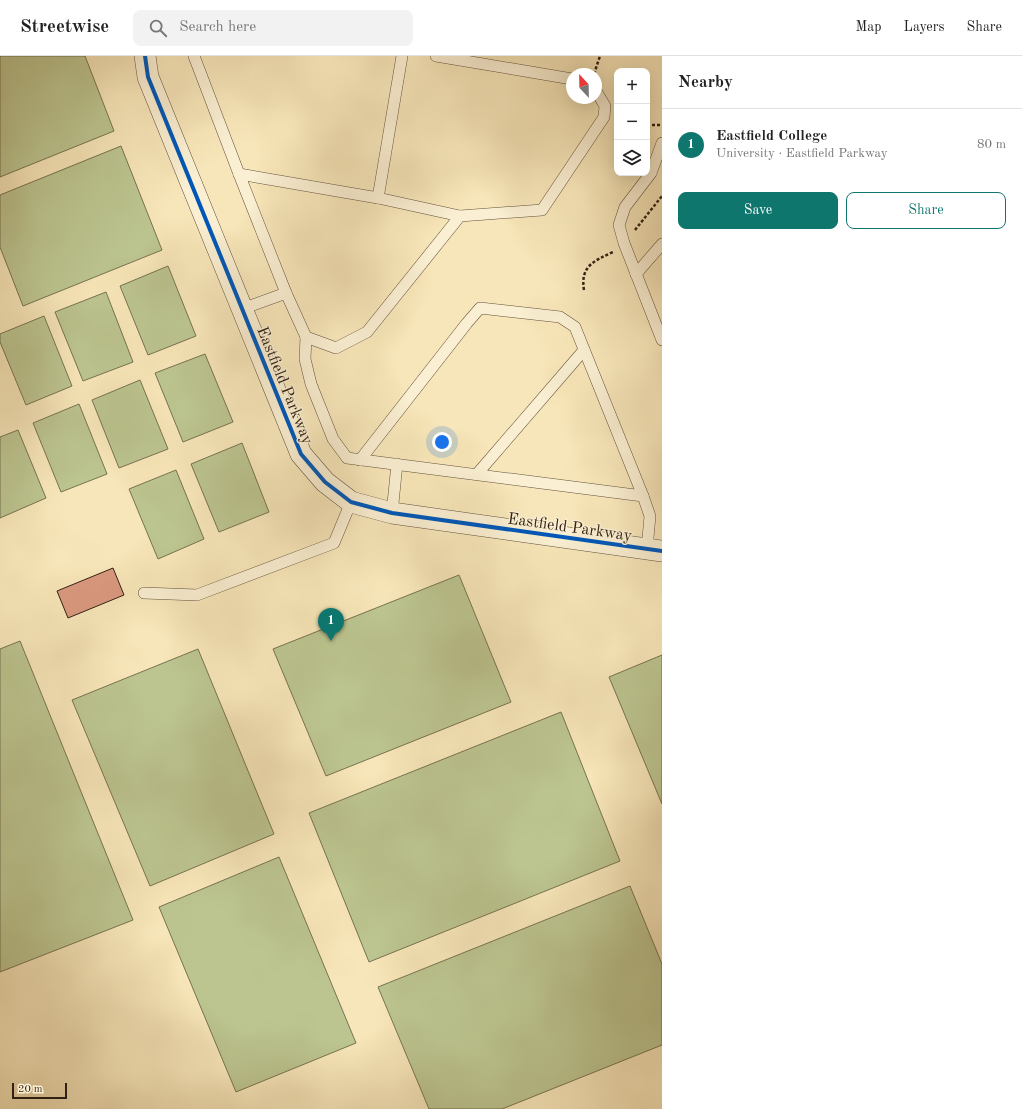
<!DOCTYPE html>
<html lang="en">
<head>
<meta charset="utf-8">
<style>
	:root { --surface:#fff; --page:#f2f2f2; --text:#222; --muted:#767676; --line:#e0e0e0; --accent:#0f766e }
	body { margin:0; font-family:"Old Standard TT",serif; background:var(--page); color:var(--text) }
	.controls { position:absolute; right:12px; top:12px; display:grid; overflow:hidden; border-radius:8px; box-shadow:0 4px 16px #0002 }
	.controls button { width:36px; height:36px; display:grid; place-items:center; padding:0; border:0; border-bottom:1px solid var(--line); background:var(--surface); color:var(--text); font:20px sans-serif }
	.compass { position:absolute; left:566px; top:12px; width:36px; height:36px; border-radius:50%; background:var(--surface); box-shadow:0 4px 16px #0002; rotate:338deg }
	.scale { position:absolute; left:12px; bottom:10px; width:55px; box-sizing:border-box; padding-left:4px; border:2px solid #322013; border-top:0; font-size:11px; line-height:14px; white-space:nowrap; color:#322013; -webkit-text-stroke:3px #faefd2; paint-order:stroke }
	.you { position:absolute; left:442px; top:386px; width:14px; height:14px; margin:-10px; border:3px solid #fff; border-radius:50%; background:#1a73e8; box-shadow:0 0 0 6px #1a73e833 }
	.badge { display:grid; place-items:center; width:26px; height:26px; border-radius:50%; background:var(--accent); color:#fff; font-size:13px; font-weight:700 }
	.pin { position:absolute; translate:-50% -33px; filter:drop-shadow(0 1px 2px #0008) }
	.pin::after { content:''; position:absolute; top:21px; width:14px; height:12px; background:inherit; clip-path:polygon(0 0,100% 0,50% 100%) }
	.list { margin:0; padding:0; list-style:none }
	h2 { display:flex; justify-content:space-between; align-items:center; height:52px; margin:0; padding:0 16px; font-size:17px }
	h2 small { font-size:13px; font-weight:400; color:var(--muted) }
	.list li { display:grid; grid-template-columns:26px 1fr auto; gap:12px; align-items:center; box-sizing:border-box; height:72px; padding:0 16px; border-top:1px solid var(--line) }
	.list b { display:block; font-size:15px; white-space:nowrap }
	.list p { margin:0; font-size:13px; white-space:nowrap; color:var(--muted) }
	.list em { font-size:13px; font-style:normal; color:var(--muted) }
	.actions { display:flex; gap:8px; padding:12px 16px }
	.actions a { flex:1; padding:9px 0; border:1px solid var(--accent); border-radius:8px; text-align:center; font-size:14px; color:var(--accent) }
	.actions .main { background:var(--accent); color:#fff }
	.icon { flex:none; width:22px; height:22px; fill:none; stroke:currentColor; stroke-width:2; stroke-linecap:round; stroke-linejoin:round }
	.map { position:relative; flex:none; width:662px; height:1053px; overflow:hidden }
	header { display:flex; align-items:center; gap:24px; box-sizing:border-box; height:56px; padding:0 20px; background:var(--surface); border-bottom:1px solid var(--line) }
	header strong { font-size:19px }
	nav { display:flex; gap:22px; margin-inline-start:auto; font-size:14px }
	.search { width:280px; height:36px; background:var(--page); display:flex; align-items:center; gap:10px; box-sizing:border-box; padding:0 14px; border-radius:8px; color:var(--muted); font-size:15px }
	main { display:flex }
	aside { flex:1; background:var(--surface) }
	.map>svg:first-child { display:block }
	.green { fill:#bcc590; stroke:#777252 }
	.building { fill:#db9980; stroke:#322013 }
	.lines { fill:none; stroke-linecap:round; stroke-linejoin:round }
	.service-casing { stroke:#63523c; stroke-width:12 }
	.minor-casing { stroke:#63523c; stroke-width:22 }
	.path { stroke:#322013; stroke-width:2.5; stroke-dasharray:3 2; stroke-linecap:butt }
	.service { stroke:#faefd2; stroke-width:11 }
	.minor { stroke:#faefd2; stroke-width:21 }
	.cycleway-casing { stroke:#faefd2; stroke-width:6 }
	.cycleway { stroke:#0057b8; stroke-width:4 }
	.labels { text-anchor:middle; stroke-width:3; stroke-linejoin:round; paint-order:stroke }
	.street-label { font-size:16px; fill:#322013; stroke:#faefd2 }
</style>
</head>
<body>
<header>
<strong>Streetwise</strong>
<div class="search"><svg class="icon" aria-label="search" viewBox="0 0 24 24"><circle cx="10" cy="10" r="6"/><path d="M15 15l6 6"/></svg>Search here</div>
<nav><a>Map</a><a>Layers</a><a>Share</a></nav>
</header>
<main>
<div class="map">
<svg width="662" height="1053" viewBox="0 0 662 1053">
	<rect width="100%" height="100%" fill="#f7e6b9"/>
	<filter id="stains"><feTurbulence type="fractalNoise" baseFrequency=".005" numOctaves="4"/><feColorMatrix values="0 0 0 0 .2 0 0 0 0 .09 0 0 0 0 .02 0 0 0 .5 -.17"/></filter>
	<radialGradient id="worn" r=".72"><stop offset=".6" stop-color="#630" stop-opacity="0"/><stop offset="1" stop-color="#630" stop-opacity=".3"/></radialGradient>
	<g class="green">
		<path d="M0 0H85L114 75 0 121Z"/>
		<path d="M121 90 162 194 23 250 0 191V139Z"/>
		<path d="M168 210 196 280 148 299 120 230Z"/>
		<path d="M106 236 133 306 83 325 55 256Z"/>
		<path d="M44 260 72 330 26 349 0 286V278Z"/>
		<path d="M205 298 233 366 183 386 155 317Z"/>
		<path d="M140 324 168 393 119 412 92 344Z"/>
		<path d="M79 348 107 418 61 436 33 367Z"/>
		<path d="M18 374 46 442 0 462V381Z"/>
		<path d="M242 387 269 456 219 476 191 408Z"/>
		<path d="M176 414 204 483 158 503 129 433Z"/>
		<path d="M459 519 511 646 326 720 273 593Z"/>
		<path d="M20 585 133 864 0 916V593Z"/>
		<path d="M198 593 274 778 150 830 72 644Z"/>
		<path d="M662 599V748L609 621Z"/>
		<path d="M561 656 620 805 369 906 309 757Z"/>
		<path d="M279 801 356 987 236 1036 159 851Z"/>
		<path d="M630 830 662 908V989L502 1053H429L378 931Z"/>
	</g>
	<path class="building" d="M113 512 124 539 68 562 57 535Z"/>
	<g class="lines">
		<g class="service-casing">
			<g id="service">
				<path d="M194 0 239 118"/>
				<path d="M436 0 572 23"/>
				<path d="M662 87 651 117 625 151 619 169 624 187 662 284"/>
				<path d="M378 142 460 160"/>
				<path d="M636 218 662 188"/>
				<path d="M286 237 239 118 378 142 402 0"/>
				<path d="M242 253 286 237 306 281 336 292 367 276 460 160 542 154 604 61 605 50 596 35"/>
				<path d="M306 281 305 303 311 328 333 383 347 402 643 440 650 460 647 493"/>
				<path d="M360 404 467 267 480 252 560 261 575 271 643 440"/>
				<path d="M477 418 584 294"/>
				<path d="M392 457 397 408"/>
				<path d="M144 537 197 539 334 487 351 446"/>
			</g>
		</g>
		<g class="minor-casing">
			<path id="minor" d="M145 0 148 21 301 398 325 426 351 446 392 457 662 495"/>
		</g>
		<g class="path">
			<path d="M594 18 600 0"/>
			<path d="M647 69H662"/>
			<path d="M635 174 662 140"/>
			<path d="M584 234C580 210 594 205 613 196"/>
		</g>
		<use href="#service" class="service"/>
		<use href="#minor" class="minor"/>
		<g class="cycleway-casing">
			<path id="cycleway" d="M145 0 148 21 301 398 325 426 351 446 392 457 662 495"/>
		</g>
		<use href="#cycleway" class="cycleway"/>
	</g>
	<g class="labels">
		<g class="street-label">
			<text transform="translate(286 329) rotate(68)" y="6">Eastfield Parkway</text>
			<text transform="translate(570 470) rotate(8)" y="6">Eastfield Parkway</text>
		</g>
	</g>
	<rect width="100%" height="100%" filter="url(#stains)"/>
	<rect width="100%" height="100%" fill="url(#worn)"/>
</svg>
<div class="controls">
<button>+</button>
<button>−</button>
<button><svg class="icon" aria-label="layers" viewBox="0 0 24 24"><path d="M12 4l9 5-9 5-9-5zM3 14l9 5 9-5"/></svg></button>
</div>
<svg class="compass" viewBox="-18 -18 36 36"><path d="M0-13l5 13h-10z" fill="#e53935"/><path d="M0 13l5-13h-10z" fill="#767676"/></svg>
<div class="scale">20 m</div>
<div class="you"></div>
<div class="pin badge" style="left:331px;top:585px">1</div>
</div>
<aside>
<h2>Nearby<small></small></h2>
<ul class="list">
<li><span class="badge">1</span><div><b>Eastfield College</b><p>University · Eastfield Parkway</p></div><em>80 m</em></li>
</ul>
<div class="actions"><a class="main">Save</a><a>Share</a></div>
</aside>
</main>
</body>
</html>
